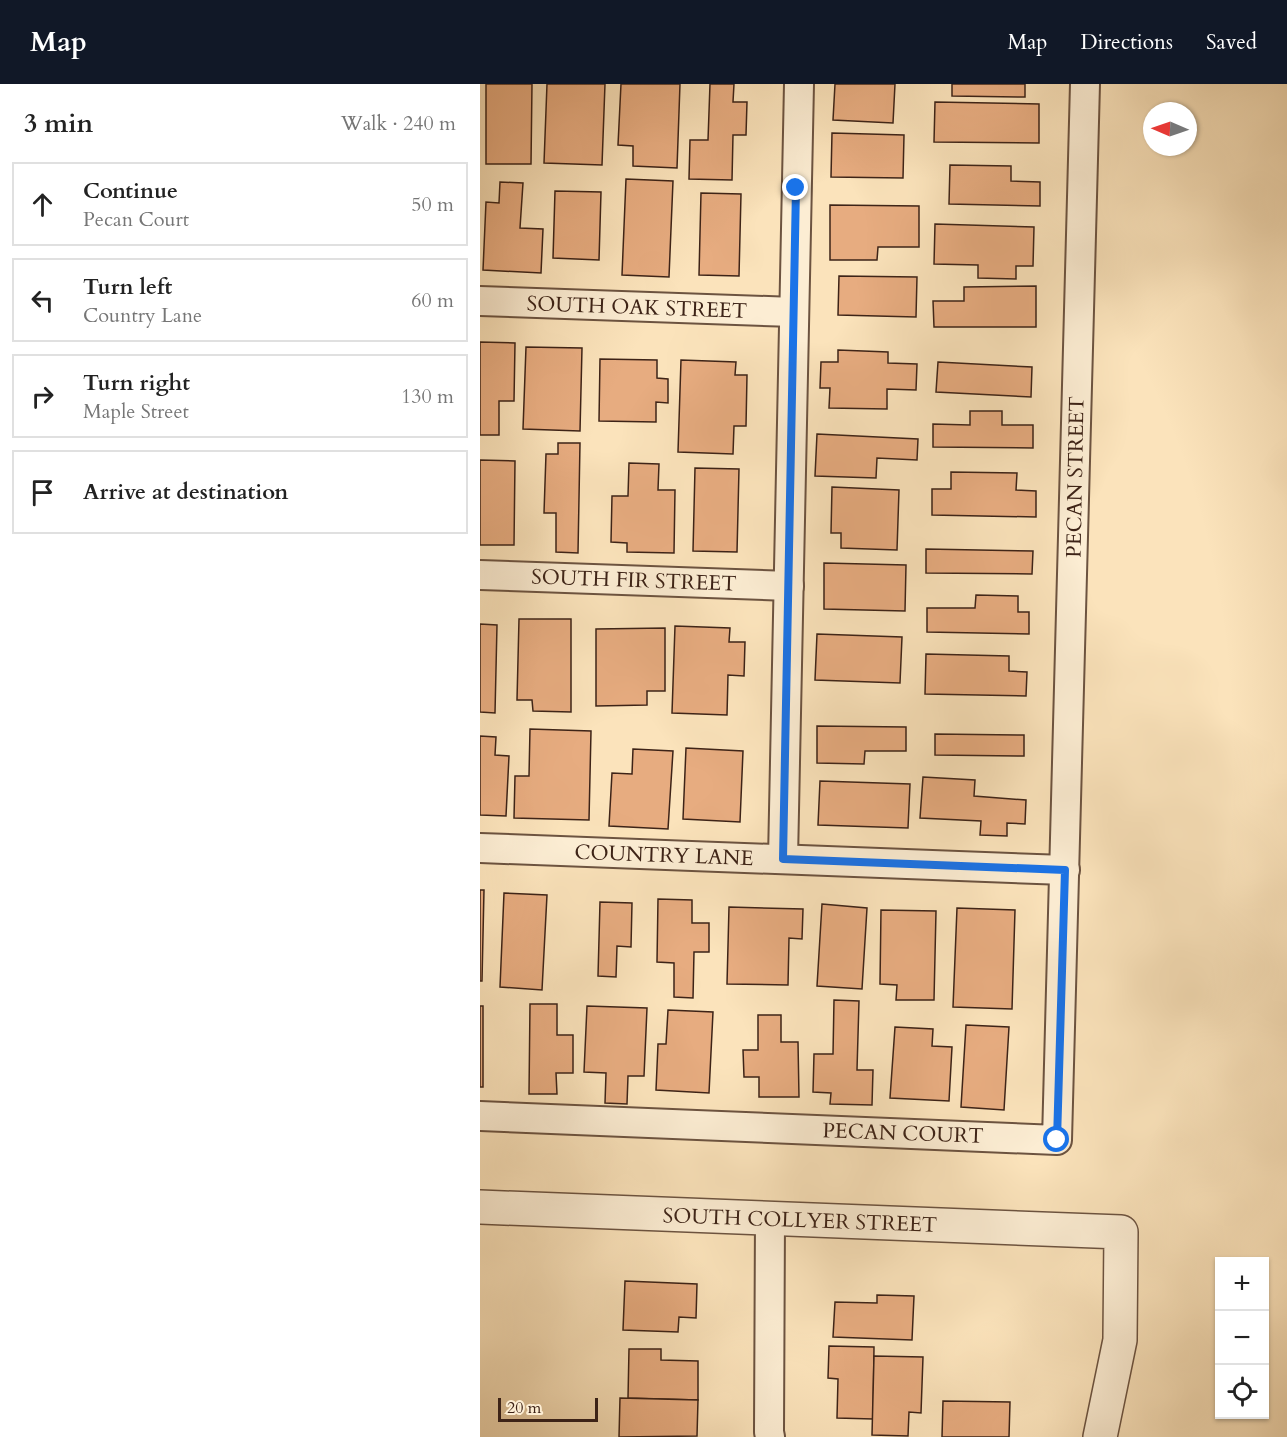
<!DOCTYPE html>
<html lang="en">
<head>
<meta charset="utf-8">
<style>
	:root { --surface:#fff; --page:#f2f2f2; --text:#222; --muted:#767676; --line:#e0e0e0; --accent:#111827 }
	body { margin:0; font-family:Cardo,serif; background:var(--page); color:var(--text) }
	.controls { position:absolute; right:18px; bottom:18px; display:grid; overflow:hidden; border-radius:0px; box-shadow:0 2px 4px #0004 }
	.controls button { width:54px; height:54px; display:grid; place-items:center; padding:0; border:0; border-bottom:2px solid var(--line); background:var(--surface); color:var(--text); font:30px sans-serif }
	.compass { position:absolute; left:663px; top:18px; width:54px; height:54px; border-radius:50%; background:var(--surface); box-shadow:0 2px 4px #0004; rotate:272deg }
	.scale { position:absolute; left:18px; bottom:15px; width:100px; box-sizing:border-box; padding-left:6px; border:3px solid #3d2317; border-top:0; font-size:16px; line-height:21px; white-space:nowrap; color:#3d2317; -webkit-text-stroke:4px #fcedd3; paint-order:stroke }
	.stop { position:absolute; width:18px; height:18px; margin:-14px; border:4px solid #1a73e8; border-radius:50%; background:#fff }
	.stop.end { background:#1a73e8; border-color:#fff; box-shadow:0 2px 6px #0008 }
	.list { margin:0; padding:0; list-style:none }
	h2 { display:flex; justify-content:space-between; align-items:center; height:78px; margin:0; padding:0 24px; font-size:26px }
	h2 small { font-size:20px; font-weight:400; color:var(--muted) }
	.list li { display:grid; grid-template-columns:39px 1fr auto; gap:18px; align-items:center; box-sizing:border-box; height:84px; margin:0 12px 12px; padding:0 12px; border:2px solid var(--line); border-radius:0px }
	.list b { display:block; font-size:22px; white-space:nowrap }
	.list p { margin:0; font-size:20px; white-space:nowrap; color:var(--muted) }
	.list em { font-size:20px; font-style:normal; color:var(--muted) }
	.icon { flex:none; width:33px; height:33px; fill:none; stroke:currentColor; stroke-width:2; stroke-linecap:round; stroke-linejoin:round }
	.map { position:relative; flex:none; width:807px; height:1353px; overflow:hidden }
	header { display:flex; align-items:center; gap:36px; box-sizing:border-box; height:84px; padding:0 30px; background:var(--accent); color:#fff }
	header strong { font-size:28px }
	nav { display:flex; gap:33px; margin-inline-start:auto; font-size:21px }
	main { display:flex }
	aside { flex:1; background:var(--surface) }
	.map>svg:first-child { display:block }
	.building { fill:#e7ac80; stroke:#3d2317; stroke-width:1.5 }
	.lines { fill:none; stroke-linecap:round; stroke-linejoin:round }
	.minor-casing { stroke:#6c5340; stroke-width:32 }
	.tertiary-casing { stroke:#6c5340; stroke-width:36 }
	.minor { stroke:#fcedd3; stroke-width:28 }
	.tertiary { stroke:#fcedd3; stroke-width:33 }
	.route { stroke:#1a73e8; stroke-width:8 }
	.labels { text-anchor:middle; stroke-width:5; stroke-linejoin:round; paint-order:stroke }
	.street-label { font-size:21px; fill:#3d2317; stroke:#fcedd3 }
</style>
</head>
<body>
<header>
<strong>Map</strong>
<nav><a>Map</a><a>Directions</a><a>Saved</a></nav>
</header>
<main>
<aside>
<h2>3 min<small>Walk · 240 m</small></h2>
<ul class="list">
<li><svg class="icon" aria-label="ahead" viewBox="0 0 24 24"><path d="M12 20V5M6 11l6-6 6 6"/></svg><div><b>Continue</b><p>Pecan Court</p></div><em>50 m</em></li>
<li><svg class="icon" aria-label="left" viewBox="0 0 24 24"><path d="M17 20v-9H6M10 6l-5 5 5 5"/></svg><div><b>Turn left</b><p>Country Lane</p></div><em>60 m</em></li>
<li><svg class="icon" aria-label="right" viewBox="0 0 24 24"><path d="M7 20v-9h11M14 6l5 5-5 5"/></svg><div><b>Turn right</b><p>Maple Street</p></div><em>130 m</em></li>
<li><svg class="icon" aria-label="arrive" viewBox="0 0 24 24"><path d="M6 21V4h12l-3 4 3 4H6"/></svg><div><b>Arrive at destination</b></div></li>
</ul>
</aside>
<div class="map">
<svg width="807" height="1353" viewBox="0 0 807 1353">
	<rect width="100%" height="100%" fill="#fbe3bb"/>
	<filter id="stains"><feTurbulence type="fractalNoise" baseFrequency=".00333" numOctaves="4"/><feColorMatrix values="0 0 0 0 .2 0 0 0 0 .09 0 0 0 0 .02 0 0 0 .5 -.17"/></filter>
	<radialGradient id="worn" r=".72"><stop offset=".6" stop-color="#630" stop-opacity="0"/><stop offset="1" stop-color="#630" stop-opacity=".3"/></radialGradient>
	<g class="building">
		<path d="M6 0H52L51 80H6Z"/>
		<path d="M67 0H125L122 81 64 79Z"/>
		<path d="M141 0H200L197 84 153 82V62L138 61Z"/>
		<path d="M230 0H254L253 18H267L266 51H253L252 96 209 95 210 56H228Z"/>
		<path d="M355 0H415L413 39 353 36Z"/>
		<path d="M472 0H545V13L472 12Z"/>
		<path d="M455 18 559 20V59L454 58Z"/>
		<path d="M352 49 424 51 423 94 351 93Z"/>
		<path d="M470 81 531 82V97L560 98V122L469 120Z"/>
		<path d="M146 95 193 97 189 193 142 191Z"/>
		<path d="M20 98 43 99 40 144 63 145 61 189 3 186 6 118 19 119Z"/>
		<path d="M75 107 121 108 119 176 73 174Z"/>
		<path d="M221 109 261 110 259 192 219 191Z"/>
		<path d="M350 121 439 122V163H398L397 176H350Z"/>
		<path d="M455 140 554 143 553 182H536V195L498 194V181L454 180Z"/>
		<path d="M359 192 437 193 436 233 358 231Z"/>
		<path d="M556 202V243H454L453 217H484V203Z"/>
		<path d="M0 258 35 259 34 317H19V351H0Z"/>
		<path d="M46 263 102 264 100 347 43 345Z"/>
		<path d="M358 266 408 268V279L437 280 436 306 407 305V325L349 324 350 304H340L341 278H358Z"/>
		<path d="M120 275 177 276V294L188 295V319L176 318V338L119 337Z"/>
		<path d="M201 276 256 278 255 291H267L266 342H254L253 370 198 368Z"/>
		<path d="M458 278 552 283 551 313 456 308Z"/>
		<path d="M490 327H522V341H553V364L453 363V340L490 341Z"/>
		<path d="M337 350 438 355 437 376 397 374 396 394 335 392Z"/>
		<path d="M78 359H100L98 469 76 468V429H64L66 370H78Z"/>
		<path d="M0 376 35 377 34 461H0Z"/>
		<path d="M149 379 179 380 178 406H195L194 469 147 468V459L131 458 132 412H148Z"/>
		<path d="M215 384 259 385 257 468 213 467Z"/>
		<path d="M471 388 537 389 536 406 556 407V433L452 431V405H471Z"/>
		<path d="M352 403 419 406 417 466 361 464V449H351Z"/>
		<path d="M446 465 553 467 552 490 446 489Z"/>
		<path d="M344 479 426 481 425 527 344 525Z"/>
		<path d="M496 511 538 512V528H549V550L447 548V524H495Z"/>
		<path d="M39 535H91V628L53 627 52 616H37Z"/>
		<path d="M0 540 17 541 15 629 0 628Z"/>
		<path d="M195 542 250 544 249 558H265L264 592 248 591 247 631 192 629Z"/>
		<path d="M185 544V607H167V621L116 622V545Z"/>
		<path d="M337 550 422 553 420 599 335 596Z"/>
		<path d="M446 570 529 572V587L547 588 546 612 445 610Z"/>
		<path d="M337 642 426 643V667H385L384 680 337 679Z"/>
		<path d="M50 645 111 647 109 736 34 734 35 692H49Z"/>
		<path d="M455 650 544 651V672L455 671Z"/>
		<path d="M0 652 16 653 15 671 29 672 26 732 0 731Z"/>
		<path d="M206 664 263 667 260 738 203 735Z"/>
		<path d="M153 665 193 667 188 745 129 742 132 689 152 690Z"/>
		<path d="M443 693 495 696 494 712 546 716 545 740 527 739V752L500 751 501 737 440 734Z"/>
		<path d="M340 697 430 700 428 744 338 741Z"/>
		<path d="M0 806H4L2 897H0Z"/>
		<path d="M24 809 67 811 62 906 20 903Z"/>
		<path d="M178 815 212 816V839H229V868H214L213 914 194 913V879L177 878Z"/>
		<path d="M120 818 152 819 151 863 137 862 136 893 118 892Z"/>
		<path d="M342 820 387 824 382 905 337 902Z"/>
		<path d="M249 823 323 825 322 855 309 854 308 901 247 900Z"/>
		<path d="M477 824 535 826 532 925 473 923Z"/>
		<path d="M401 826 456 827 454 916H416L417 901 400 900Z"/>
		<path d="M354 916 379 917 377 986H393L392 1021 350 1020 351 1009 333 1008 334 970H353Z"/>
		<path d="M50 920H77V951H93V989H76L77 1010H49Z"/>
		<rect x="0" y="922" width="3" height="81"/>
		<path d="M107 922 167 924 164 992H148L147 1020 125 1019 126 989 104 988Z"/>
		<path d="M188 926 233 928 229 1009 176 1006 178 960H186Z"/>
		<path d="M278 931H301V958H318L319 1013H279V993H264L263 966H278Z"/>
		<path d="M486 941 529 943 524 1026 481 1023Z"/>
		<path d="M415 943 453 945 452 962 472 963 469 1017 410 1014Z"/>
		<path d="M145 1197 217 1200 216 1234 199 1233 198 1248 143 1246Z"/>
		<path d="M397 1211 434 1212 432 1256 353 1253 355 1218 397 1219Z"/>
		<path d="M349 1262 394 1263 393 1335 357 1334 358 1295 348 1294Z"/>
		<path d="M149 1265H181V1276L218 1277V1316L148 1314Z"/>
		<path d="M394 1272 443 1273 441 1329 429 1328 428 1352 392 1351Z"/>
		<path d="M140 1314 218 1316 217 1352 139 1353Z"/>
		<path d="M463 1317 530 1318 529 1353H462Z"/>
	</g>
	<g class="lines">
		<g class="minor-casing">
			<g id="minor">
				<path d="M0 217 314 228"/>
				<path d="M0 491 309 502"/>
				<path d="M0 764 585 786"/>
				<path d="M303 775 319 0"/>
				<path d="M0 1032 577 1056 605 0"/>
				<path d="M290 1134 289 1348 290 1353"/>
			</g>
		</g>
		<g class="tertiary-casing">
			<path id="tertiary" d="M0 1123 641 1148 640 1256 620 1353"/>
		</g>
		<use href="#minor" class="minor"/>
		<use href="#tertiary" class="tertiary"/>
	</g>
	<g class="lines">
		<path class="route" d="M316 104 303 775 585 786 577 1056"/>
	</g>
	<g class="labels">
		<g class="street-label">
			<text transform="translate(157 223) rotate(2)" y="7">SOUTH OAK STREET</text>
			<text transform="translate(595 393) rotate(-89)" y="7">PECAN STREET</text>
			<text transform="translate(154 496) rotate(2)" y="7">SOUTH FIR STREET</text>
			<text transform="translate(184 771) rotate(2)" y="7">COUNTRY LANE</text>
			<text transform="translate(423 1049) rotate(2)" y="7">PECAN COURT</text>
			<text transform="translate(320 1136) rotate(2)" y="7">SOUTH COLLYER STREET</text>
		</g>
	</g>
	<rect width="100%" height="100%" filter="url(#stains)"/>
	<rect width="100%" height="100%" fill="url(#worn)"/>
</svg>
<div class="controls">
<button>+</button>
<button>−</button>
<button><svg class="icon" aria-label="locate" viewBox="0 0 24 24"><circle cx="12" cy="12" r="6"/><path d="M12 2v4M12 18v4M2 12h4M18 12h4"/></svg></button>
</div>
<svg class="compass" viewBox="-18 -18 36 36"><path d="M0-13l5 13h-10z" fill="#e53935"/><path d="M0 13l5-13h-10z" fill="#767676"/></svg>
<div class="scale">20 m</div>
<div class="stop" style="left:577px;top:1056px"></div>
<div class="stop end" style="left:316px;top:104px"></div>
</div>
</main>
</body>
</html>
